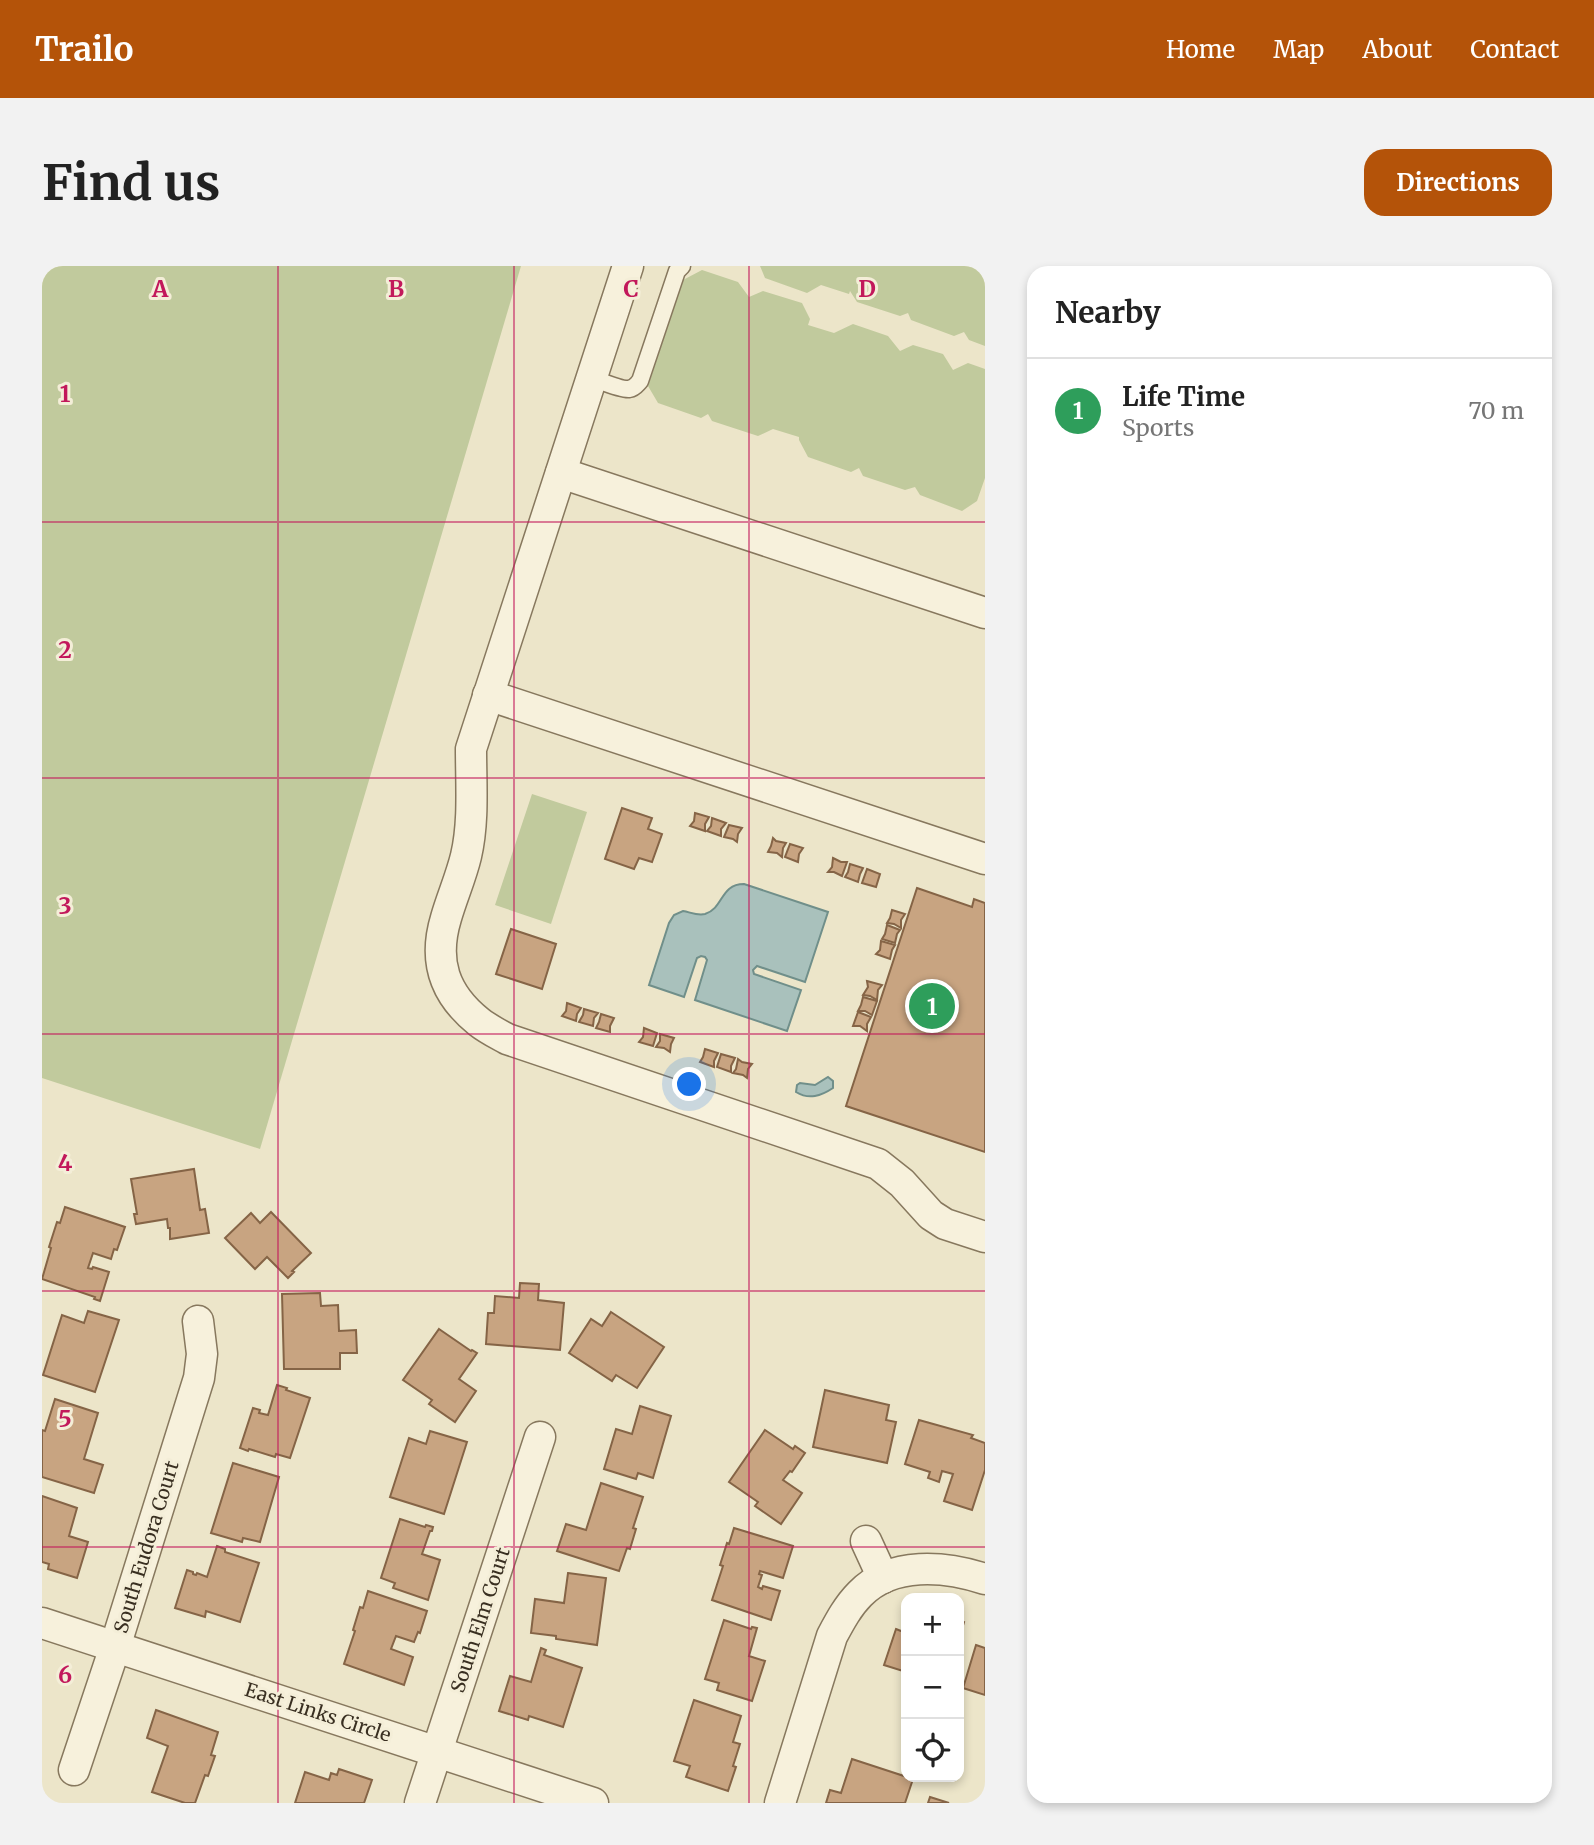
<!DOCTYPE html>
<html lang="en">
<head>
<meta charset="utf-8">
<style>
	:root { --surface:#fff; --page:#f2f2f2; --text:#222; --muted:#767676; --line:#e0e0e0; --accent:#b45309 }
	body { margin:0; font-family:Merriweather,serif; background:var(--page); color:var(--text) }
	.controls { position:absolute; right:21px; bottom:21px; display:grid; overflow:hidden; border-radius:14px; box-shadow:0 4px 10px #0003 }
	.controls button { width:63px; height:63px; display:grid; place-items:center; padding:0; border:0; border-bottom:2px solid var(--line); background:var(--surface); color:var(--text); font:35px sans-serif }
	.you { position:absolute; left:648px; top:819px; width:24px; height:24px; margin:-18px; border:5px solid #fff; border-radius:50%; background:#1a73e8; box-shadow:0 0 0 10px #1a73e833 }
	.badge { display:grid; place-items:center; width:46px; height:46px; border-radius:50%; background:var(--accent); color:#fff; font-size:23px; font-weight:700 }
	.pin { position:absolute; translate:-50% -50%; border:4px solid #fff; box-shadow:0 2px 7px #0006 }
	.list { margin:0; padding:0; list-style:none }
	h2 { display:flex; justify-content:space-between; align-items:center; height:91px; margin:0; padding:0 28px; font-size:30px }
	h2 small { font-size:23px; font-weight:400; color:var(--muted) }
	.list li { display:grid; grid-template-columns:46px 1fr auto; gap:21px; align-items:center; box-sizing:border-box; height:105px; padding:0 28px; border-top:2px solid var(--line) }
	.list b { display:block; font-size:26px; white-space:nowrap }
	.list p { margin:0; font-size:23px; white-space:nowrap; color:var(--muted) }
	.list em { font-size:23px; font-style:normal; color:var(--muted) }
	.icon { flex:none; width:38px; height:38px; fill:none; stroke:currentColor; stroke-width:2; stroke-linecap:round; stroke-linejoin:round }
	.map { position:relative; flex:none; width:943px; height:1537px; overflow:hidden; border-radius:21px }
	header { display:flex; align-items:center; gap:42px; box-sizing:border-box; height:98px; padding:0 35px; background:var(--accent); color:#fff }
	header strong { font-size:33px }
	nav { display:flex; gap:38px; margin-inline-start:auto; font-size:24px }
	.intro { display:flex; align-items:center; justify-content:space-between; box-sizing:border-box; height:168px; padding:0 42px }
	h1 { margin:0; font-size:49px }
	.button { padding:18px 32px; border-radius:21px; background:var(--accent); color:#fff; font-size:24px; font-weight:700 }
	main { display:flex; gap:42px; padding:0 42px }
	aside { flex:1; background:var(--surface); border-radius:21px; box-shadow:0 4px 10px #0003 }
	.map>svg:first-child { display:block }
	.green { fill:#c1ca9d }
	.water { fill:#a9c1bc; stroke:#708f8a; stroke-width:2 }
	.building { fill:#c8a481; stroke:#856446; stroke-width:2 }
	.lines { fill:none; stroke-linecap:round; stroke-linejoin:round }
	.lane-casing { stroke:#87785e; stroke-width:19 }
	.street-casing { stroke:#87785e; stroke-width:33 }
	.lane { stroke:#f7f1dc; stroke-width:16 }
	.street { stroke:#f7f1dc; stroke-width:30 }
	.grid { fill:none; stroke:#c2185b; stroke-width:2; stroke-opacity:0.55 }
	.labels { text-anchor:middle; stroke-width:6; stroke-linejoin:round; paint-order:stroke }
	.street-label { font-size:19px; fill:#392f21; stroke:#f4eed8 }
	.grid-label { font-size:23px; text-anchor:middle; font-weight:bold; fill:#c2185b; stroke:#f4eed8; stroke-width:6; stroke-linejoin:round; paint-order:stroke }
</style>
</head>
<body>
<header>
<strong>Trailo</strong>
<nav><a>Home</a><a>Map</a><a>About</a><a>Contact</a></nav>
</header>
<div class="intro"><h1>Find us</h1><a class="button">Directions</a></div>
<main>
<div class="map">
<svg width="943" height="1537" viewBox="0 0 943 1537">
	<rect width="100%" height="100%" fill="#ece5c9"/>
	<g class="green">
		<path d="M0 0H479L218 883 0 812Z"/>
		<path d="M718 0H943V80L927 74 922 66 912 70 869 54 866 47 858 50 815 36 808 25 807 28 779 19 765 27 723 12Z"/>
		<path d="M660 4 696 16 707 31 721 25 760 37 768 53 766 59 792 67 811 58 846 70 858 85 871 79 901 88 911 104 926 97 943 103V212L935 235 920 245 878 229 873 221 863 224 821 210 817 202 809 206 766 191 757 174V171L731 163 716 170 670 155 666 148 659 152 616 137 606 120 641 14Z"/>
		<path d="M490 528 545 546 509 658 453 639Z"/>
	</g>
	<g class="water">
		<path d="M702 618 786 646 763 716 715 700 711 704 712 708 759 724 745 765 653 734 665 694 663 691 659 690 655 692 642 731 607 719 627 657 632 649 641 645C648 646 655 650 663 648 682 642 678 618 702 618Z"/>
		<path d="M786 811 791 815V822C779 830 767 834 754 826L755 819 758 817 773 819Z"/>
	</g>
	<g class="building">
		<path d="M580 542 610 552 606 563 620 568 610 596 597 592 592 603 563 593Z"/>
		<path d="M653 547 667 551 663 558V565L648 560 652 555Z"/>
		<path d="M670 552 684 557 679 563V570L665 565 669 560Z"/>
		<path d="M687 559 700 562 696 568 695 576 691 573 682 571Z"/>
		<path d="M731 572 734 575 744 577 741 582 740 591 735 587 726 586 729 580Z"/>
		<path d="M748 578 761 582 757 588 756 596 743 591Z"/>
		<path d="M791 592 799 596H805L800 610 792 606H786L790 601Z"/>
		<path d="M808 598 821 602 818 608 816 616 803 611 806 606Z"/>
		<path d="M825 603 838 608 834 621 820 617Z"/>
		<path d="M875 622 930 641 932 633 943 637V886L804 840Z"/>
		<path d="M850 644 863 648 859 654V662L852 658 845 657 848 652Z"/>
		<path d="M845 659 858 664 855 668 853 677 840 673 843 668Z"/>
		<path d="M469 663 514 678 500 723 454 708Z"/>
		<path d="M839 675 853 679 850 684 848 693 834 688 838 684Z"/>
		<path d="M825 715 840 719 836 724 835 734 828 730 821 729 826 721Z"/>
		<path d="M821 731 835 735 830 749 823 745H816L819 739Z"/>
		<path d="M525 737 539 742 535 748 534 755 520 750 524 745Z"/>
		<path d="M542 743 556 747 552 752 551 760 537 756 541 749Z"/>
		<path d="M816 746 829 751 825 758V765L818 760H811Z"/>
		<path d="M559 748 572 752 568 760V766L554 762 557 756Z"/>
		<path d="M602 762 615 767 611 780 597 776 601 771Z"/>
		<path d="M618 768 632 772 629 778 628 786 622 782 614 781 618 775Z"/>
		<path d="M663 783 676 787 672 795V801L658 796 661 791Z"/>
		<path d="M679 788 693 792 689 800V806L675 801Z"/>
		<path d="M696 793 700 796 710 798 706 803 705 812 701 809 691 807 694 803Z"/>
		<path d="M152 903 158 944 163 943 167 967 128 973V962H126L125 953 94 958 92 948H95L89 913Z"/>
		<path d="M23 941 83 961 75 984 72 983 69 993 51 987 46 1002 50 1003 51 1001 67 1006 58 1035 52 1033 53 1031 0 1013 9 982 7 981 15 956 18 957Z"/>
		<path d="M229 946 269 987 250 1005 252 1006 246 1012 225 991 213 1003 183 972 209 947 218 957Z"/>
		<path d="M478 1017 497 1018 496 1034 522 1037 518 1084 444 1078 446 1047H452L453 1030 477 1032Z"/>
		<path d="M278 1027 279 1040 296 1039 297 1065 314 1064 315 1087H298V1103H242L240 1028Z"/>
		<path d="M46 1045 77 1054 53 1126 1 1109 20 1049 42 1057Z"/>
		<path d="M569 1046 622 1081 595 1122 574 1109 570 1115 527 1087 549 1053 560 1060Z"/>
		<path d="M397 1063 429 1085 430 1084 435 1087 417 1113 434 1125 413 1156 387 1138 390 1134 361 1114Z"/>
		<path d="M235 1119 245 1122 244 1124 268 1132 248 1192 234 1188 233 1191 207 1183 206 1185 198 1182 211 1142 218 1144 217 1147 226 1149Z"/>
		<path d="M783 1124 847 1139 844 1154 854 1156 845 1197 771 1181Z"/>
		<path d="M13 1133 56 1147 42 1193 61 1199 52 1227 0 1211V1164L3 1165Z"/>
		<path d="M598 1140 629 1150 611 1212 596 1207 594 1213 562 1203 574 1163 590 1168Z"/>
		<path d="M877 1154 931 1169 929 1172 943 1177V1204L930 1244 902 1235 911 1208 900 1205 897 1216 886 1212 888 1206 863 1198Z"/>
		<path d="M723 1164 751 1183 753 1180 763 1187 750 1206 748 1205 741 1214 760 1227 739 1258 713 1240 716 1236 687 1216Z"/>
		<path d="M388 1165 425 1176 402 1248 348 1231 367 1172 384 1178Z"/>
		<path d="M191 1197 237 1211 218 1276 201 1272 200 1276 169 1267Z"/>
		<path d="M559 1217 601 1231 591 1262 594 1263 588 1283 585 1282 577 1305 515 1285 524 1258 544 1264Z"/>
		<path d="M0 1230 35 1242 27 1270 46 1276 35 1312 6 1303 7 1298 0 1296Z"/>
		<path d="M358 1253 383 1261 384 1259 391 1261 390 1265H388L380 1288 398 1294 386 1334 351 1322 353 1317 339 1312Z"/>
		<path d="M692 1262 751 1280 741 1312 718 1305 717 1308 720 1309 716 1321 720 1323 721 1320 738 1325 729 1354 670 1334 681 1300 678 1299 685 1277 687 1278Z"/>
		<path d="M175 1280 183 1283V1286L217 1297 198 1356 164 1345 163 1351 133 1342 145 1304 151 1306V1308L154 1309 155 1307 165 1311Z"/>
		<path d="M526 1307 564 1312 555 1379 514 1373V1370L489 1367 493 1333 522 1337Z"/>
		<path d="M326 1325 385 1345 378 1367 376 1366 372 1376 354 1370 349 1383 371 1391 362 1419 302 1398 313 1365 311 1364 318 1341 321 1342Z"/>
		<path d="M682 1354 709 1363 710 1361 715 1362 707 1390 723 1395 710 1435 675 1424 677 1417 663 1413Z"/>
		<path d="M917 1354 922 1356 917 1373Z"/>
		<path d="M854 1363 864 1367V1406L842 1399Z"/>
		<path d="M934 1379 943 1382V1429L921 1422Z"/>
		<path d="M499 1382 504 1384 502 1389 540 1402 521 1461 487 1450 486 1454 457 1445 468 1410 489 1416Z"/>
		<path d="M652 1434 699 1450 691 1476 698 1478 691 1500 694 1501 686 1525 644 1511 648 1500 632 1495Z"/>
		<path d="M114 1444 176 1466 169 1489 173 1490 166 1510 163 1509 153 1537H143L110 1526 126 1480 105 1472Z"/>
		<path d="M810 1493 871 1513 863 1537H784L788 1524 799 1527Z"/>
		<path d="M297 1503 330 1514 322 1537H253L263 1506 287 1514 289 1507 295 1509Z"/>
		<path d="M888 1531 907 1537H886Z"/>
	</g>
	<g class="lines">
		<g class="lane-casing">
			<path id="lane" d="M550 112C559 115 579 124 587 123 593 122 594 119 598 115L635 5 640 0"/>
		</g>
		<g class="street-casing">
			<g id="street">
				<path d="M586 0 429 483C429 518 432 556 424 590 419 611 410 631 404 652 391 695 402 728 437 756 446 763 456 768 465 773L836 898 860 917 889 949 903 958 943 971"/>
				<path d="M519 207 943 347"/>
				<path d="M446 429 943 593"/>
				<path d="M824 1275 841 1312"/>
				<path d="M0 1357 551 1537"/>
				<path d="M32 1504 73 1381 157 1112 160 1088 156 1055"/>
				<path d="M378 1537 498 1171"/>
				<path d="M738 1537 790 1370C798 1355 806 1340 818 1328 850 1295 903 1300 943 1313"/>
			</g>
		</g>
		<use href="#lane" class="lane"/>
		<use href="#street" class="street"/>
	</g>
	<path class="grid" d="M236 0V1537M472 0V1537M707 0V1537M0 256H943M0 512H943M0 768H943M0 1025H943M0 1281H943"/>
	<g class="labels">
		<g class="street-label">
			<text transform="translate(104 1281) rotate(-73)" y="7">South Eudora Court</text>
			<text transform="translate(438 1354) rotate(-72)" y="7">South Elm Court</text>
			<text transform="translate(276 1446) rotate(18)" y="7">East Links Circle</text>
		</g>
	</g>
	<g class="grid-label">
		<text x="118" y="31">A</text>
		<text x="354" y="31">B</text>
		<text x="589" y="31">C</text>
		<text x="825" y="31">D</text>
		<text x="23" y="136">1</text>
		<text x="23" y="392">2</text>
		<text x="23" y="648">3</text>
		<text x="23" y="905">4</text>
		<text x="23" y="1161">5</text>
		<text x="23" y="1417">6</text>
	</g>
</svg>
<div class="controls">
<button>+</button>
<button>−</button>
<button><svg class="icon" aria-label="locate" viewBox="0 0 24 24"><circle cx="12" cy="12" r="6"/><path d="M12 2v4M12 18v4M2 12h4M18 12h4"/></svg></button>
</div>
<div class="you"></div>
<div class="pin badge" style="left:890px;top:740px;background:#2e9e5b">1</div>
</div>
<aside>
<h2>Nearby<small></small></h2>
<ul class="list">
<li><span class="badge" style="background:#2e9e5b">1</span><div><b>Life Time</b><p>Sports</p></div><em>70 m</em></li>
</ul>
</aside>
</main>
</body>
</html>
